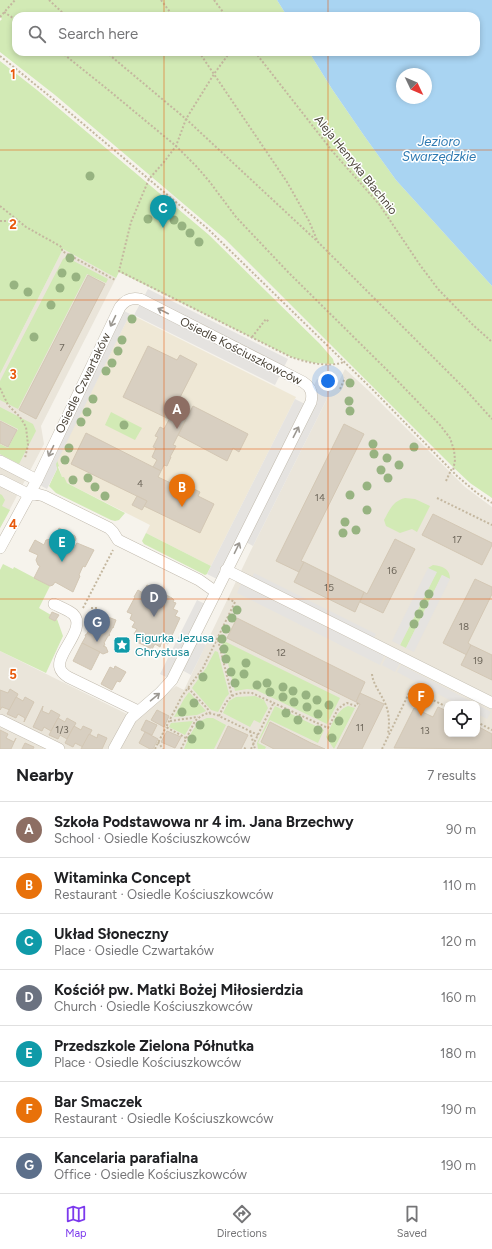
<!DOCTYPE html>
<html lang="en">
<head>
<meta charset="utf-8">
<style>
	:root { --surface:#fff; --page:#f2f2f2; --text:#202124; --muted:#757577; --line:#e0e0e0; --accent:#7c3aed }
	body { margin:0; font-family:Figtree,sans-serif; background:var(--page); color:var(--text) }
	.controls { position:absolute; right:12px; bottom:12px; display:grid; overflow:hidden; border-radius:8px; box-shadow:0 2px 6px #0003 }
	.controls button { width:36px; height:36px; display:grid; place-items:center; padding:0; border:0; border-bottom:1px solid var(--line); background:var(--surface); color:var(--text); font:20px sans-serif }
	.compass { position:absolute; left:396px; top:68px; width:36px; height:36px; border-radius:50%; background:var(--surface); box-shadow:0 2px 6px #0003; rotate:134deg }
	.you { position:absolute; left:328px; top:381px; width:14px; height:14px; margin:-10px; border:3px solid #fff; border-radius:50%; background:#1a73e8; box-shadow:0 0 0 6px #1a73e833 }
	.badge { display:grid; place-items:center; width:26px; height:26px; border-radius:50%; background:var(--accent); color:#fff; font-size:13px; font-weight:700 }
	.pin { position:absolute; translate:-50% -33px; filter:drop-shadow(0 1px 2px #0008) }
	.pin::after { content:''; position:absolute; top:21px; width:14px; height:12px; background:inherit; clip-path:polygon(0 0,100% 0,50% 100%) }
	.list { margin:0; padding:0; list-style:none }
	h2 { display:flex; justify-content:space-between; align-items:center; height:52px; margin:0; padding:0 16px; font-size:17px }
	h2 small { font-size:13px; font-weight:400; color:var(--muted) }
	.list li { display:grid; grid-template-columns:26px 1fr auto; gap:12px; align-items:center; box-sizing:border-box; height:56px; padding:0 16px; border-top:1px solid var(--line) }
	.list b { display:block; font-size:15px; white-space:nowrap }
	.list p { margin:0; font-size:13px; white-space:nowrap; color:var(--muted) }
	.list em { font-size:13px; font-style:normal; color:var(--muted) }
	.icon { flex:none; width:22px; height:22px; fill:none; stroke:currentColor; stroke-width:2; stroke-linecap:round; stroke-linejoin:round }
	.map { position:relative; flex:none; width:492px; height:749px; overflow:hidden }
	.search { position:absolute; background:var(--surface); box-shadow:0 2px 6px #0003; left:12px; right:12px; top:12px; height:44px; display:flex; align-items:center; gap:10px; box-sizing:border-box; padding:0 14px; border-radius:12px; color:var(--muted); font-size:15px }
	.sheet { height:444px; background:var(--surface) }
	nav { display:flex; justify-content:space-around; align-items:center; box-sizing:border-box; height:56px; border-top:1px solid var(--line); background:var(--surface); font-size:11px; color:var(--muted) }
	nav a { display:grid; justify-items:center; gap:2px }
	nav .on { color:var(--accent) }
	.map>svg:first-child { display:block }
	.residential { fill:#eae5da; fill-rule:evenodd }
	.education { fill:#efe8d6 }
	.green { fill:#d2eab5 }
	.parking { fill:#e5e3e0 }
	.water { fill:#a9d4f2; fill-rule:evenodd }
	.building { fill:#d8cfc1; stroke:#d3c7b4 }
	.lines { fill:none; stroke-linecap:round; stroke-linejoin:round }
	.street-casing { stroke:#c2bbae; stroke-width:12 }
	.path { stroke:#c4b79f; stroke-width:2; stroke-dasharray:2 2; stroke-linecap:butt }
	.street { stroke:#fff; stroke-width:11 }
	.tree { fill:#97b381 }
	.oneway { stroke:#9c9892 }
	.grid { fill:none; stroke:#e8590c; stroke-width:1; stroke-opacity:0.55 }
	.labels { text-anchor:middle; stroke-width:3; stroke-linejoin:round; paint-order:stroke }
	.number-label { font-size:10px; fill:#6e675b }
	.street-label { font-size:12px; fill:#4b4439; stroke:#fff }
	.culture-label { font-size:12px; fill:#0d838f; stroke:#fff; text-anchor:start }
	.water-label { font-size:13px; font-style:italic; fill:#2e7ab2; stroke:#fff }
	.grid-label { font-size:13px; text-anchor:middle; font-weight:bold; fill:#e8590c; stroke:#fff; stroke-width:3; stroke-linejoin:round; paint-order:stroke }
</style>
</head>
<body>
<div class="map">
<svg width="492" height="749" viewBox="0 0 492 749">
	<rect width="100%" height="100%" fill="#f6f3ec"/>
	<g class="residential">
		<path d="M63 249 116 278 41 426 44 444 0 528V374Z"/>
		<path d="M345 369 368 390 465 487 492 507V749H0V651L137 719 176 686 184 690 253 546 333 387H336ZM447 704H477V734H447Z"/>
	</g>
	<path class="education" d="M130 314 296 397 211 566 146 533 150 525 67 483 62 478 57 460Z"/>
	<g class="green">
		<path d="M0 0H277L287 16H16V52H309L332 89 365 137 396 180 492 286V498L470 483 453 467 225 239 55 95 0 52V21L2 19 0 17Z"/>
		<path d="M0 61 37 90 209 235 320 344 333 359 334 363 333 364 314 363 291 357 119 272 116 278 63 249 0 374Z"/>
		<path d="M66 257 108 279 106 283 87 274 18 409 0 400V381L63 259Z"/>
		<path d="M0 407 33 424 36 431 19 464 0 454V444L8 448 18 429 0 420Z"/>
		<path d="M111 412 142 428 135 440 105 425Z"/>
		<path d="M57 460 59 466 58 467 62 477H64L67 483 125 513 119 520 115 521 111 520 56 493 49 486 57 469 55 464Z"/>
		<path d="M0 494 2 495 5 500 2 506 10 510 0 528Z"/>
		<path d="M405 498 415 499 430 506 417 532 412 529 400 533 386 526 384 520C390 509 393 501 405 498Z"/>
		<path d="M146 533 211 566 207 574 205 575 144 544 142 541Z"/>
		<path d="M3 564 13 569 14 567 50 586 39 608 51 615 49 618 55 621 57 619 63 636 46 673 0 651V570Z"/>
		<path d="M433 565C443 566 450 569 450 579L442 575 406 648 400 645 436 573 428 568Z"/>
		<path d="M222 640 340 698 327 724 256 690 247 689 235 691Z"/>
		<path d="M215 651 218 652 229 694 226 697 218 712 211 710 192 688 206 668Z"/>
		<path d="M189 692 206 711 197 715 174 717 184 699Z"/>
		<path d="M255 696 264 700 268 708 260 723 254 720 250 727 223 713 229 701 236 697Z"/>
		<path d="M275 706 324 730 318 743 270 720 258 743 266 747 265 749H258L257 743Z"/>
		<path d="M348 706 355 708 334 749 326 737C331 727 336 710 348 706Z"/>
		<path d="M207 718H213L226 725 214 749H184C189 738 194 722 207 718Z"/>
		<path d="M193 721 185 735 169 727 171 723Z"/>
	</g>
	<g class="parking">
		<path d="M148 289 288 359 275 385 134 315Z"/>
		<path d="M122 310 130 314 56 464 57 469 47 489 36 483Z"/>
		<path d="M317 379 333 387 253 546 242 540 221 581 207 574 295 399 305 404Z"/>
		<path d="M428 568 437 572 400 645 392 641Z"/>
		<path d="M254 573 376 634 374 638 252 577Z"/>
		<path d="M442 575 450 579 414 652 406 648Z"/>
		<path d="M241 584 384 656 380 665 237 593Z"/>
		<path d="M197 600 209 606 193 638 206 645 191 675 178 668 172 680 160 674Z"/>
		<path d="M386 657 400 663 395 672 382 665Z"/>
		<path d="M401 665 476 704H457L397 672Z"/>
		<path d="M477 704 491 712 487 719 477 714Z"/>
	</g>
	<path class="water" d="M277 0H492V286L396 180 365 137 332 89 309 52H476V16H287ZM402 74H426V98H402Z"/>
	<g class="building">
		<path d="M88 275 105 284 36 419 19 410Z"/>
		<path d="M148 346 177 360 180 355 197 364 169 419 123 397Z"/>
		<path d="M193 406 248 434 239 452 233 448 227 461 178 435Z"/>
		<path d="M173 412 186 419 173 445 176 446 170 457H171L167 466 164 465 161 471 153 467 157 460 152 457 156 448 153 447 158 437 155 436 160 427 164 429Z"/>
		<path d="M0 421 17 430 8 447 0 443Z"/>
		<path d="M344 424 364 434 301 561 304 562 299 572 276 561Z"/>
		<path d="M86 433 161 471 158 477 192 493 194 489 200 492 198 496 214 504 200 533 144 506 147 501 71 464Z"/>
		<path d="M137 496 147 501 142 510 132 505Z"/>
		<path d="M433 514 492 543V545L482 565 422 535Z"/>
		<path d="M59 528 75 536 76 539 75 541 72 542 70 546 74 548 77 543 94 550 85 567 83 566 79 575 80 576 73 592 55 582 53 585 50 586 34 578 40 566 38 565 36 560 38 555 29 551 35 540 44 545 46 540 51 539 53 540Z"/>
		<path d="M395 539 415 549 383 613 360 602 364 592 367 594Z"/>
		<path d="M304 562 364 592 355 612 294 582Z"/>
		<path d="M475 579 492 587V594L468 643 471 645 467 655 443 643Z"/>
		<path d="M147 585 152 588 151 591 160 596H163L164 594 172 598 174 600 173 602 176 603 173 609 178 611 175 616 180 618 168 644 162 641 160 647 155 644 152 649 137 642 139 637 134 634 137 629 132 627 135 622 130 619 132 614 127 612 135 597H134L138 590 143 593Z"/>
		<path d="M52 612 59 615 55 621 49 618Z"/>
		<path d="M98 612 105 615V616L116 620 113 628V627L109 634 110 635 108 636 104 643 105 644 104 646H103L106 647 108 652 103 654 82 643 86 636H85L86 634H87L90 627V625H91L95 618H94L95 616 96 617Z"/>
		<path d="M237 618 365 682 356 702 227 638Z"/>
		<path d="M82 643 100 652 91 670 73 661Z"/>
		<path d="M471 645 492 655V680L461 665Z"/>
		<path d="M115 666 126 672 120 682 117 681 112 690 101 684 110 667 114 669Z"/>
		<path d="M10 689 18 694 10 710 2 707 0 710V690L8 693Z"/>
		<path d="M360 693 384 704 362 749H337L360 704 356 702Z"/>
		<path d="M16 697 23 701 25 697 34 702 24 722 25 718 18 714 16 718 7 714Z"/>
		<path d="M43 706 42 711 49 714 51 710 60 715 51 731 44 727 42 731 33 727Z"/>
		<path d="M438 707 447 711V734H477V726L492 734V749L394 748 414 708 433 717Z"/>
		<path d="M157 710 169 716 164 727 151 720Z"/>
		<path d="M58 718 65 722 67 718 76 723 67 739 60 735 58 739 49 735Z"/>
		<path d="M146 720 157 725 152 735 141 730Z"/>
		<path d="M270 722 311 743 325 749H274L261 742Z"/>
		<path d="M74 726 81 730 83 726 92 730 83 747 75 743 73 747 65 743Z"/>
		<path d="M228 726 248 735 241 749H217Z"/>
		<path d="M0 730 8 734 6 738 14 742 16 738 11 749H0Z"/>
		<path d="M167 731 181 737 175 748 161 742Z"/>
		<path d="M145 732 158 739 153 749H150L139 743Z"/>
		<path d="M89 734 97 738 98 734 107 738 102 749H81Z"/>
		<path d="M25 743 34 747 33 749H22Z"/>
	</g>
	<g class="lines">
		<g class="street-casing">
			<g id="street">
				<path d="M0 461 37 480"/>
				<path d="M0 480 24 492"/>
				<path d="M34 495 37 494 44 496 109 528 113 532 118 540 199 580 216 592"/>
				<path d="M0 548 37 480 120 307C125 300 131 297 140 299L303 382C311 387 313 393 311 402L172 680 160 693 131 718 114 749"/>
				<path d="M226 570 492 703"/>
				<path d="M54 604C60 607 68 610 73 614 88 628 55 654 60 668 61 672 65 675 68 677L138 711"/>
				<path d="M0 720 59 749"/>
			</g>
		</g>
		<g class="path">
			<path d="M49 0 66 16"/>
			<path d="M161 0 173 16"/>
			<path d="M214 0 226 16"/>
			<path d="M4 12 16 20"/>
			<path d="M0 17 15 0"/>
			<path d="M61 52 106 88 176 146 196 166 209 181 236 217 288 272 389 372 440 425 450 438 454 450 455 460 453 471"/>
			<path d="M106 52 186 119 318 242 464 388 492 419"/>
			<path d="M199 52 287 182 309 221 317 240"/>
			<path d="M230 52 214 74 186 119 176 146 164 162 149 179 131 222 119 271 291 357C306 362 328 368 344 362"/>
			<path d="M255 52 333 152 379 204 420 265 438 289 473 325 492 342"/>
			<path d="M0 56 63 107 208 229 373 390 457 476 477 493 492 503"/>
			<path d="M0 206 26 227 60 246 62 248V251L115 280"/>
			<path d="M0 221H16"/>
			<path d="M252 337 266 319 269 322"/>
			<path d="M0 388 8 405 20 417 26 427 28 445 25 458"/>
			<path d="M340 389 345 378"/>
			<path d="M446 481 451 470"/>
			<path d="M437 498 492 525"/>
			<path d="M83 608 113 550"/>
			<path d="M91 608H98"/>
			<path d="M218 640 232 696"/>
			<path d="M372 674C373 684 380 692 384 701 389 710 390 723 388 733"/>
			<path d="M188 688 207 708 210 713"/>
			<path d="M219 716C227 699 231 691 252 693L328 728 338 709 343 705 347 703 356 706 358 703"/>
			<path d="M170 721 198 717"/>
			<path d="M477 722 492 730"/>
			<path d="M250 731 255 749"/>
			<path d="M186 738 166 727 182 696 203 668 235 602 226 598"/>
			<path d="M158 742 163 749"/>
			<path d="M244 748 246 749"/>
			<path d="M155 749 166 727"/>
			<path d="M181 749 195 721 201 716 208 713 217 715 258 735"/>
			<path d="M251 749 274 702"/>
			<path d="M382 749 411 689 447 707"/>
		</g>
		<use href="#street" class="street"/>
	</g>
	<g class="tree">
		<circle cx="90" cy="176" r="4.5"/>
		<circle cx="158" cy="205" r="4.5"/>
		<circle cx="167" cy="213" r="4.5"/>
		<circle cx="148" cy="219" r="4.5"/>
		<circle cx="174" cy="220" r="4.5"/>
		<circle cx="182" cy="226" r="4.5"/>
		<circle cx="190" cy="233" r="4.5"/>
		<circle cx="199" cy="242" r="4.5"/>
		<circle cx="70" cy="258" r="4.5"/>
		<circle cx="62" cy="273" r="4.5"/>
		<circle cx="76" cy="277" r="4.5"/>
		<circle cx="14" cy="285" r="4.5"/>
		<circle cx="60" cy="288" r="4.5"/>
		<circle cx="28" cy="292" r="4.5"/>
		<circle cx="51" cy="305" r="4.5"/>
		<circle cx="132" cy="319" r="4.5"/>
		<circle cx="34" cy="337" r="4.5"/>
		<circle cx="122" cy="340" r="4.5"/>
		<circle cx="118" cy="351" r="4.5"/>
		<circle cx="112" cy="363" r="4.5"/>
		<circle cx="106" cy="371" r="4.5"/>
		<circle cx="350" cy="383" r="4.5"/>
		<circle cx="93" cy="399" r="4.5"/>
		<circle cx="349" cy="401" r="4.5"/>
		<circle cx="350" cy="411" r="4.5"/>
		<circle cx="87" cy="412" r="4.5"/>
		<circle cx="81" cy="422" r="4.5"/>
		<circle cx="124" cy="425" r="4.5"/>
		<circle cx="373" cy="444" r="4.5"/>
		<circle cx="414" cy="447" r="4.5"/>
		<circle cx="69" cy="448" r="4.5"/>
		<circle cx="374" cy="454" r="4.5"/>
		<circle cx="387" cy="458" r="4.5"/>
		<circle cx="65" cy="460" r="4.5"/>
		<circle cx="399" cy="465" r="4.5"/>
		<circle cx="381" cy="470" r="4.5"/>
		<circle cx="88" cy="478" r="4.5"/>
		<circle cx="388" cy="478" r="4.5"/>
		<circle cx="73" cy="480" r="4.5"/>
		<circle cx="367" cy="486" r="4.5"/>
		<circle cx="95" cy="487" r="4.5"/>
		<circle cx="350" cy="495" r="4.5"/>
		<circle cx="105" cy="496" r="4.5"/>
		<circle cx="367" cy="510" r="4.5"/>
		<circle cx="345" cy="522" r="4.5"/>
		<circle cx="356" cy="530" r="4.5"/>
		<circle cx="343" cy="533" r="4.5"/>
		<circle cx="429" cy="594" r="4.5"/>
		<circle cx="424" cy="604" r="4.5"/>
		<circle cx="237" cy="610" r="4.5"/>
		<circle cx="419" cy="614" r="4.5"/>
		<circle cx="232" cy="618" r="4.5"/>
		<circle cx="414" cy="624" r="4.5"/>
		<circle cx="226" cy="629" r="4.5"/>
		<circle cx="222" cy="639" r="4.5"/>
		<circle cx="224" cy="649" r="4.5"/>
		<circle cx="226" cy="659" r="4.5"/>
		<circle cx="246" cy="663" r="4.5"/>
		<circle cx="231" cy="672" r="4.5"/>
		<circle cx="244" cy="674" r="4.5"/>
		<circle cx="203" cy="677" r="4.5"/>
		<circle cx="235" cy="683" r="4.5"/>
		<circle cx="267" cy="683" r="4.5"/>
		<circle cx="257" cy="685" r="4.5"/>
		<circle cx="283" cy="687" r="4.5"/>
		<circle cx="293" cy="691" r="4.5"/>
		<circle cx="270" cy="692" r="4.5"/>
		<circle cx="306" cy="695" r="4.5"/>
		<circle cx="283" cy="697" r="4.5"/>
		<circle cx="317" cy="700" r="4.5"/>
		<circle cx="294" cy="702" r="4.5"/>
		<circle cx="194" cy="703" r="4.5"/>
		<circle cx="329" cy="705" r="4.5"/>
		<circle cx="307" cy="707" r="4.5"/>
		<circle cx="182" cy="712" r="4.5"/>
		<circle cx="286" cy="713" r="4.5"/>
		<circle cx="318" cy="714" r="4.5"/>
		<circle cx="298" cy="720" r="4.5"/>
		<circle cx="339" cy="721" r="4.5"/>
		<circle cx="200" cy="725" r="4.5"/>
		<circle cx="318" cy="730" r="4.5"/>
		<circle cx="332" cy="738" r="4.5"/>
		<circle cx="192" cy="739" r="4.5"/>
	</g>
	<defs><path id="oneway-shaft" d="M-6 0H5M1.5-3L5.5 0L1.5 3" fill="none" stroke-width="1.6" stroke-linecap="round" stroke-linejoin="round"/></defs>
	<g class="oneway">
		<use href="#oneway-shaft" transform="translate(163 311) rotate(-153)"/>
		<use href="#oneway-shaft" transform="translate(113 321) rotate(116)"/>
		<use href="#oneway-shaft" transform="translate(296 432) rotate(-63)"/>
		<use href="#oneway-shaft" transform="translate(51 451) rotate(116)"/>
		<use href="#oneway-shaft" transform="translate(237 548) rotate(-64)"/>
		<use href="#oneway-shaft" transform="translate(155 697) rotate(-40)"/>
	</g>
	<path class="grid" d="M164 0V16M328 0V16M164 52V749M328 52V749M0 150H492M0 300H492M0 449H492M0 599H492"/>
	<defs>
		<g id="sight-square" transform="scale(0.9)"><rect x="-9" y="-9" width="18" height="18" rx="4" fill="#0f9aa8" stroke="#fff"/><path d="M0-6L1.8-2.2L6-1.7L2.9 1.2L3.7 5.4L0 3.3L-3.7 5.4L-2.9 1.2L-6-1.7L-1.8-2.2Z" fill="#fff"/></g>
	</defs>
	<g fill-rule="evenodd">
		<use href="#sight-square" x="122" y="645"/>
	</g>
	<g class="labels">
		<g class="number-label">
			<text x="62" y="351">7</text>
			<text x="140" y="487">4</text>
			<text x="320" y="501">14</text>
			<text x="457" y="543">17</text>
			<text x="392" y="574">16</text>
			<text x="329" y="591">15</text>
			<text x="464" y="630">18</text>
			<text x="281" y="656">12</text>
			<text x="478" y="664">19</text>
			<text x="360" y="731">11</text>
			<text x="62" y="733">1/3</text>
			<text x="425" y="734">13</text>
		</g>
		<g class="street-label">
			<text transform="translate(356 165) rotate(51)" y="4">Aleja Henryka Błachnio</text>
			<text transform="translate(241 351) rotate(27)" y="4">Osiedle Kościuszkowców</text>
			<text transform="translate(83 383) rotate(-64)" y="4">Osiedle Czwartaków</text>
		</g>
		<g class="culture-label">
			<text x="135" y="642">Figurka Jezusa<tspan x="135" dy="14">Chrystusa</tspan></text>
		</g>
		<g class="water-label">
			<text x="439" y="146">Jezioro<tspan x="439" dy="15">Swarzędzkie</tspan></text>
		</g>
	</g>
	<g class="grid-label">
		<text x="13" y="79">1</text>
		<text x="13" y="229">2</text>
		<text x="13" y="379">3</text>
		<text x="13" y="529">4</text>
		<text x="13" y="679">5</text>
	</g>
</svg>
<div class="controls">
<button><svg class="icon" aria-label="locate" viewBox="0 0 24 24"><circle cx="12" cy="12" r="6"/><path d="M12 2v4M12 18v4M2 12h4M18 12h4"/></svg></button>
</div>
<svg class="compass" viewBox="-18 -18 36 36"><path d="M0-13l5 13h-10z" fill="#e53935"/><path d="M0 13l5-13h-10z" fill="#757577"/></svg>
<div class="you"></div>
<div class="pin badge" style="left:177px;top:429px;background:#8d6e63">A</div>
<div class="pin badge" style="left:182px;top:507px;background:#e8710a">B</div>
<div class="pin badge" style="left:163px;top:228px;background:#0f9aa8">C</div>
<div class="pin badge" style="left:154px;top:617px;background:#6b7280">D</div>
<div class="pin badge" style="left:62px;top:562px;background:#0f9aa8">E</div>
<div class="pin badge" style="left:421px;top:716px;background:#e8710a">F</div>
<div class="pin badge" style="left:97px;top:642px;background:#5c6f8a">G</div>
<div class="search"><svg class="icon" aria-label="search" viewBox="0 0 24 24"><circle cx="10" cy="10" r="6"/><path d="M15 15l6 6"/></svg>Search here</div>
</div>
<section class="sheet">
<h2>Nearby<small>7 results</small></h2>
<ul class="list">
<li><span class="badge" style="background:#8d6e63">A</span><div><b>Szkoła Podstawowa nr 4 im. Jana Brzechwy</b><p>School · Osiedle Kościuszkowców</p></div><em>90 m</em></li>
<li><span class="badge" style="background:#e8710a">B</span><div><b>Witaminka Concept</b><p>Restaurant · Osiedle Kościuszkowców</p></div><em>110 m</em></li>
<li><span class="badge" style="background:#0f9aa8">C</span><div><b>Układ Słoneczny</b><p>Place · Osiedle Czwartaków</p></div><em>120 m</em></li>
<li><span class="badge" style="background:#6b7280">D</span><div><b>Kościół pw. Matki Bożej Miłosierdzia</b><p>Church · Osiedle Kościuszkowców</p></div><em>160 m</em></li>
<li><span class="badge" style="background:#0f9aa8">E</span><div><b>Przedszkole Zielona Półnutka</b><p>Place · Osiedle Kościuszkowców</p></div><em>180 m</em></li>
<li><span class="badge" style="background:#e8710a">F</span><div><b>Bar Smaczek</b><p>Restaurant · Osiedle Kościuszkowców</p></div><em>190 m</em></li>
<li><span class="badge" style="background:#5c6f8a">G</span><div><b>Kancelaria parafialna</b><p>Office · Osiedle Kościuszkowców</p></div><em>190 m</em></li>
</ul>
</section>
<nav>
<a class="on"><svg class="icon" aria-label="map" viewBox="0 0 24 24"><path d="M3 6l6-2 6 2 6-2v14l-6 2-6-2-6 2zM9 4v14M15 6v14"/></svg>Map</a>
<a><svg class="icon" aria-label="directions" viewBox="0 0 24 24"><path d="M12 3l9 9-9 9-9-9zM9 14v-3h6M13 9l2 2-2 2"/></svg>Directions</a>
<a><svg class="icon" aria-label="saved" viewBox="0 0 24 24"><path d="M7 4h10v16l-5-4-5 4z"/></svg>Saved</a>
</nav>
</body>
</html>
